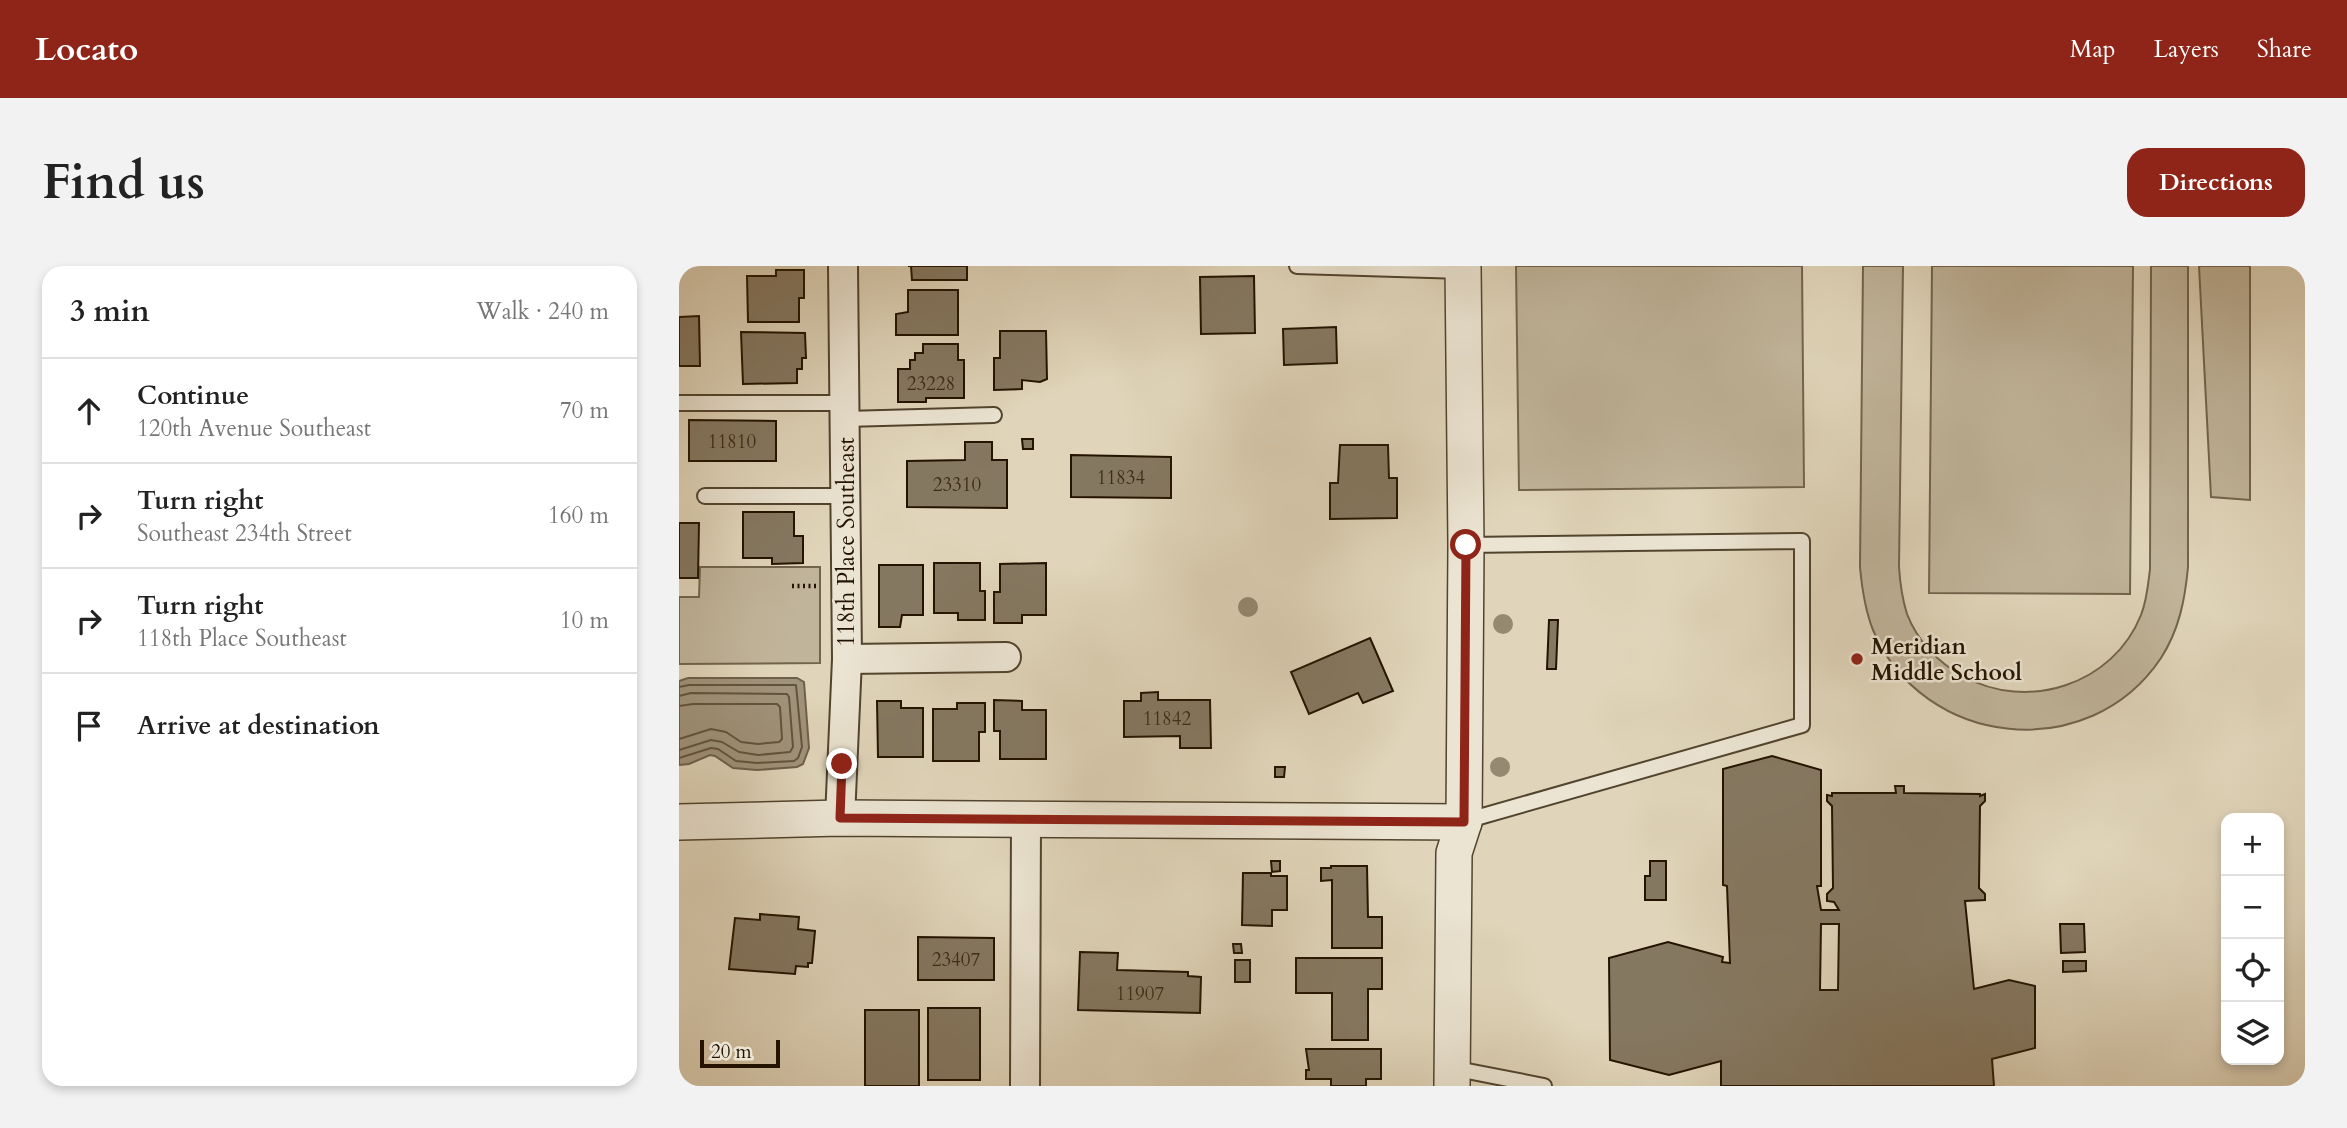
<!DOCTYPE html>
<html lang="en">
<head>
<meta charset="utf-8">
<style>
	:root { --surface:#fff; --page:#f2f2f2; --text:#222; --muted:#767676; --line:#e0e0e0; --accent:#8f2418 }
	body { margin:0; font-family:Cardo,serif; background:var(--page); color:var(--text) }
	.controls { position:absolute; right:21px; bottom:21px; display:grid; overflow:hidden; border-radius:14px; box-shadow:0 4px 10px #0003 }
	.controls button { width:63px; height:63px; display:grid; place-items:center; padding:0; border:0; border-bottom:2px solid var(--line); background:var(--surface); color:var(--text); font:35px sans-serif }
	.scale { position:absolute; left:21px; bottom:18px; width:80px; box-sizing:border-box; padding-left:7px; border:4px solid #231300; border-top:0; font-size:19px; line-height:24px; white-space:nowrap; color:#231300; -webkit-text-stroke:5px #ebe4d2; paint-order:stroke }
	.stop { position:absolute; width:21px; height:21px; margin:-16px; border:5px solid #8f2418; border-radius:50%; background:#fff }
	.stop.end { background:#8f2418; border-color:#fff; box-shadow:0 2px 7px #0008 }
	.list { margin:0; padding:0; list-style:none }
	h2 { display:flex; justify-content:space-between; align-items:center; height:91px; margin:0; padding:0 28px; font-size:30px }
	h2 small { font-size:23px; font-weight:400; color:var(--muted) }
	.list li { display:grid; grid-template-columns:46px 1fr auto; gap:21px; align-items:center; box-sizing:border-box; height:105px; padding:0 28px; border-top:2px solid var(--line) }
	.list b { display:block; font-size:26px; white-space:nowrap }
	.list p { margin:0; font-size:23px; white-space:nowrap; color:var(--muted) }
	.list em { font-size:23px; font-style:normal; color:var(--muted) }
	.icon { flex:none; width:38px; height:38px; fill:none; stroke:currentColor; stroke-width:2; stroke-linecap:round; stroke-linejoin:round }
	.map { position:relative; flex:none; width:1626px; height:820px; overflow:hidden; border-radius:21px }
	header { display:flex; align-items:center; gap:42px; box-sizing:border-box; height:98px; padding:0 35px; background:var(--accent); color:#fff }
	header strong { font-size:33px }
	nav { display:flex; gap:38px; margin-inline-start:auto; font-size:24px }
	.intro { display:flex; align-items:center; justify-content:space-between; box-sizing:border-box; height:168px; padding:0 42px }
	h1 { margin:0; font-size:49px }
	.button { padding:18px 32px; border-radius:21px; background:var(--accent); color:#fff; font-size:24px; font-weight:700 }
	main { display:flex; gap:42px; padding:0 42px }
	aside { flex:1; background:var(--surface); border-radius:21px; box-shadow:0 4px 10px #0003 }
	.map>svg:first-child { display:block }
	.green { fill:#c0b49a; stroke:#72644d; stroke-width:2 }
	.water { fill:#a0937b; stroke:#6e604a; stroke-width:2 }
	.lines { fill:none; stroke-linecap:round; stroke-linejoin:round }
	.shore { stroke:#62533e; stroke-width:2 }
	.building { fill:#857861; stroke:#231300; stroke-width:2; fill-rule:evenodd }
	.service-casing { stroke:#52442e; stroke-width:18 }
	.minor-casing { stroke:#52442e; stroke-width:32 }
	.tertiary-casing { stroke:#52442e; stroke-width:38 }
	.path { stroke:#231300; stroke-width:4.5; stroke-dasharray:2 3.5; stroke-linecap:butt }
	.service { stroke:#ebe4d2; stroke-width:14 }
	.minor { stroke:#ebe4d2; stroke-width:28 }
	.tertiary { stroke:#ebe4d2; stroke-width:35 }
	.tree { fill:#968971 }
	.route { stroke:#8f2418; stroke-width:9 }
	.poi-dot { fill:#8f2418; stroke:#ebe4d2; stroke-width:2.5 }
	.labels { text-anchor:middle; stroke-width:5; stroke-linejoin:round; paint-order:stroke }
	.number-label { font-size:19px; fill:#3c2c18 }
	.street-label { font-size:23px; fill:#231300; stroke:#ebe4d2 }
	.poi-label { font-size:23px; font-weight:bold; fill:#231300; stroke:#ebe4d2; text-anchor:start }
</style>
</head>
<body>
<header>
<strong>Locato</strong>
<nav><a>Map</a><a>Layers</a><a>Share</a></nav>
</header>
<div class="intro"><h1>Find us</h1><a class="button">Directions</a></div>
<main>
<aside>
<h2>3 min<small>Walk · 240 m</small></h2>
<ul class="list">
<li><svg class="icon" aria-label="ahead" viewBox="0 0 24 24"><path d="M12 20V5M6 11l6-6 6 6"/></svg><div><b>Continue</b><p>120th Avenue Southeast</p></div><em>70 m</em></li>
<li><svg class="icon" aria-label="right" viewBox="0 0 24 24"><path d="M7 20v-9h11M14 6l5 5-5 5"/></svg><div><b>Turn right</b><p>Southeast 234th Street</p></div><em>160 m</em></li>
<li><svg class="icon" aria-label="right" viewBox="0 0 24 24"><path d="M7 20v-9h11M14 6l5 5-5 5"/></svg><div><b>Turn right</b><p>118th Place Southeast</p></div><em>10 m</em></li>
<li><svg class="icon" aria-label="arrive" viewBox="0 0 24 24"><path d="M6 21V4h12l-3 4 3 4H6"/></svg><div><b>Arrive at destination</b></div></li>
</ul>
</aside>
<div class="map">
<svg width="1626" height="820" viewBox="0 0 1626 820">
	<rect width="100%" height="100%" fill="#e0d5ba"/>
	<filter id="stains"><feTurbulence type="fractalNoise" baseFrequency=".00286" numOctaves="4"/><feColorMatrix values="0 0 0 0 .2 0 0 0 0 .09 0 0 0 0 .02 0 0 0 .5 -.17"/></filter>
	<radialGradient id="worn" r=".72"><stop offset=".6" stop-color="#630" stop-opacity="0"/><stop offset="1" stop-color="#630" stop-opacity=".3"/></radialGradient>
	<g class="green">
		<path d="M837 0H1123L1125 221 840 224Z"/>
		<path d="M1184 0H1224L1220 301C1221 317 1223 332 1228 348 1238 374 1259 397 1284 410 1348 446 1434 419 1462 349 1468 334 1469 319 1471 303L1472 0H1509V301C1506 334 1500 364 1482 392 1410 500 1244 482 1194 364 1186 344 1183 323 1181 301Z"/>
		<path d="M1253 0H1454L1451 328 1250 327Z"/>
		<path d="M1520 0H1571V234L1532 231Z"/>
		<path d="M21 301H141V397L0 398V331H20Z"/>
	</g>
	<path class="water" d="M9 412H118L125 416 130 482 124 498 118 501 78 504 54 502 36 490 31 489 10 498 0 499V415Z"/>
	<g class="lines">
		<g class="shore">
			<path d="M0 421 10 419H117L123 481 119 492 115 495 78 497 57 495 39 483 32 482 0 492"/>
			<path d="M0 430 12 427 108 428 110 431 114 481 111 486 79 489 60 486 43 476 32 474 0 484"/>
			<path d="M0 440 14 438H98L101 441 103 473 100 476 79 478 62 476 47 466 32 463 0 473"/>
		</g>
	</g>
	<g class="building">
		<path d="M229 0H288V14H233L232 0Z"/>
		<path d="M97 4H125V32H120V56H69L68 10H97Z"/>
		<path d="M575 10 576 67 522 68 521 11Z"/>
		<path d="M229 24H279V69H217V48L229 46Z"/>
		<path d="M20 50 21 100H0V51Z"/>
		<path d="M657 61 658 97 605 99 604 63Z"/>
		<path d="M321 65H367L368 113 361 116 343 114V123L315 124V92H321Z"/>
		<path d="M62 66 126 67 127 92H123V103H118V117L64 118Z"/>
		<path d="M244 78H279V94H285V132H247V136H219V103H231V94H236V87H244Z"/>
		<path d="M10 154 97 155V195H10Z"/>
		<path d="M343 173H354V183H344Z"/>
		<path d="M286 176H313V194H328V242L228 241V195L286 194Z"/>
		<path d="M661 179H709L710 212H718V252L651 253V217H659Z"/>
		<path d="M392 189 492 191V232L392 231Z"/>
		<path d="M64 246H115V270H124V297L93 298V292H64Z"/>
		<path d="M0 257H20L19 312H0Z"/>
		<path d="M255 297H301V325H306V354H279V347H255Z"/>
		<path d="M367 297V349H343V357H315V326H321V298Z"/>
		<path d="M200 299H244V349H223L221 361H200Z"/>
		<path d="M870 354H879L877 403H868Z"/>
		<path d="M691 372 714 425 684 437 679 427 630 448 612 406Z"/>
		<path d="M479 426V434H531L532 482H501V470L445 471V435H462V427Z"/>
		<path d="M315 434 343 435V444H367V493H321V465H315Z"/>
		<path d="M198 435H222V442H244V491H199Z"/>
		<path d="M278 437H306V466H300V495H254V443H278Z"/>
		<path d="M1093 490 1142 504V620H1138L1142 644H1160L1155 636 1148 635V628L1154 622 1153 540 1148 535V529L1153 530V527H1217L1216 520H1225V527L1301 528V530L1306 528V535L1301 540 1300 622 1306 628V634L1286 635 1295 723 1330 714 1356 720V782L1313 793 1315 820H1042V795L990 809 931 794 930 692 989 676 1044 691 1043 696 1051 697 1048 620 1044 619V503ZM1142 658H1160L1159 724H1141Z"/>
		<path d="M596 501H606L605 511H596Z"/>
		<path d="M592 595H601V605L593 606Z"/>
		<path d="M971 595H987V634H966V610H971Z"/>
		<path d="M652 600H688L689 651H703V682H653V614L642 615V602H652Z"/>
		<path d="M564 607H592V610H608V644H593V660L563 659Z"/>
		<path d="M81 648 120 651 119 663 136 665 133 697H129V701L117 700 116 708 50 703 56 652 81 654Z"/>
		<path d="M1381 658H1405L1406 686 1382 687Z"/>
		<path d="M239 671 315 672V714H239Z"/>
		<path d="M554 678H562L563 687H555Z"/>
		<path d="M401 686 439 687 438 704 509 706V710L522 711 521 747 399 744Z"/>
		<path d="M617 692H703V723H689V774H653V727H617Z"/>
		<rect x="556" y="694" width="15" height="22"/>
		<path d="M1384 695H1407V705L1384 706Z"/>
		<rect x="249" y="742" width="52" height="72"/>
		<rect x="186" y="744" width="54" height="76"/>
		<path d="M627 783H702V813H687V820H652V813H627V804H630Z"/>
	</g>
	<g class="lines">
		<g class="service-casing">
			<g id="service">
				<path d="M618 0 784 5"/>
				<path d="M0 137H165"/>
				<path d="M166 153 315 149"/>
				<path d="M26 230H166"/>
				<path d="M786 555 1123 459V275L787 279"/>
				<path d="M773 802 865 820"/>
			</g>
		</g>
		<g class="minor-casing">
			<g id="minor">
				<path d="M168 393 327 391"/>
				<path d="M161 552 168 393 164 0"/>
				<path d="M346 820 347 554"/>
			</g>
		</g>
		<g class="tertiary-casing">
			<g id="tertiary">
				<path d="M0 556 161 552 785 556"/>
				<path d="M773 820 775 587 785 556 787 279 784 0"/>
			</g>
		</g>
		<path class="path" d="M113 320H140"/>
		<use href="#service" class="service"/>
		<use href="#minor" class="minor"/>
		<use href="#tertiary" class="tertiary"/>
	</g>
	<g class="tree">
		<circle cx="569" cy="341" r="10"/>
		<circle cx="824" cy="358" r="10"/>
		<circle cx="821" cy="501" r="10"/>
	</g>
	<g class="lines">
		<path class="route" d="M163 498 161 552 785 556 787 279"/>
	</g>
	<circle class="poi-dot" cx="1178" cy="393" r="7"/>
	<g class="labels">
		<g class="number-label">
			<text x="252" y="124">23228</text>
			<text x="53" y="182">11810</text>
			<text x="442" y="218">11834</text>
			<text x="278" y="225">23310</text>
			<text x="488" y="459">11842</text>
			<text x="277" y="700">23407</text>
			<text x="461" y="734">11907</text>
		</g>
		<g class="street-label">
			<text transform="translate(167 276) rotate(-90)" y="8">118th Place Southeast</text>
		</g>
		<g class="poi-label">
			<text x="1192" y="388">Meridian<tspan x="1192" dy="26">Middle School</tspan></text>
		</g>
	</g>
	<rect width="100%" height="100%" filter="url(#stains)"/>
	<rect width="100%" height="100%" fill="url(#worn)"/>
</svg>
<div class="controls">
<button>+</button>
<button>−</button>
<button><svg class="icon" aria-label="locate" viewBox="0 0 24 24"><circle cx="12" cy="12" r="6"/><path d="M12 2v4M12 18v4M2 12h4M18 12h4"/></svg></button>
<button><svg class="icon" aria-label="layers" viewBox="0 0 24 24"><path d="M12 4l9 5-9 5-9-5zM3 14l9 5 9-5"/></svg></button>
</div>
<div class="scale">20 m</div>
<div class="stop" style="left:787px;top:279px"></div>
<div class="stop end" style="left:163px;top:498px"></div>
</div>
</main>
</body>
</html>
